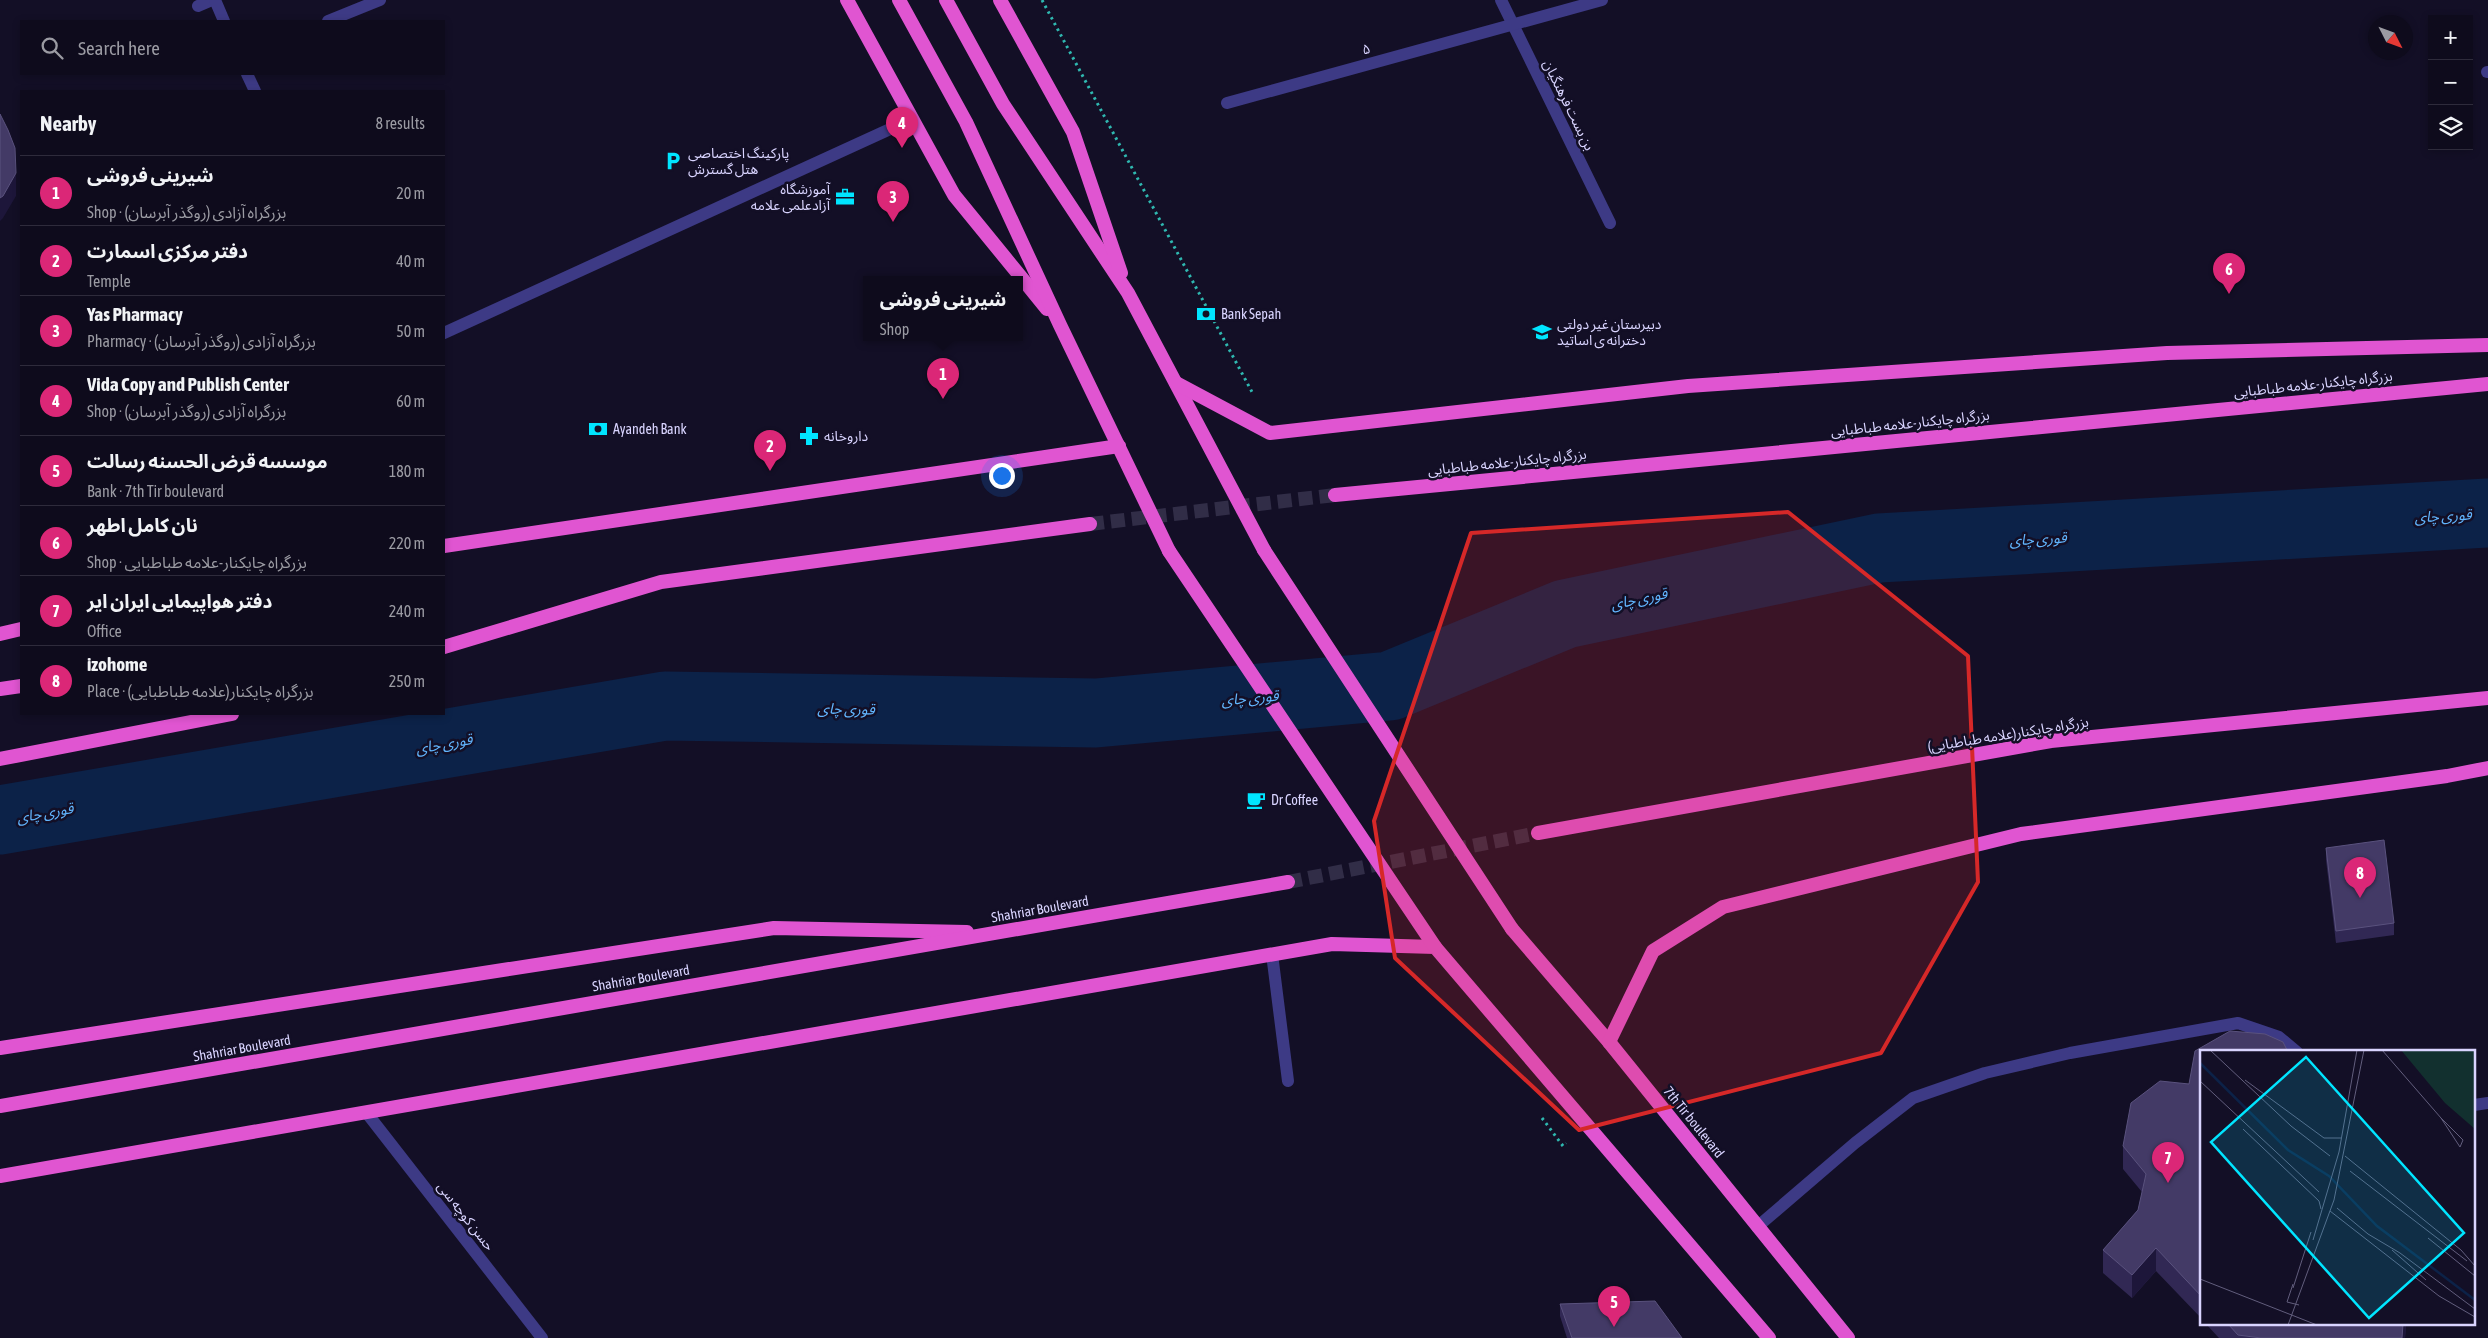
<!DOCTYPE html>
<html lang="en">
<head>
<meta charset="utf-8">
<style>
	:root { --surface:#0e0b1c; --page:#1c1929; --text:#f1f3f6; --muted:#9b9ba3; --line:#2e2b3b; --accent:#db2777 }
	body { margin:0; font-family:"Asap Condensed","Noto Sans Arabic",sans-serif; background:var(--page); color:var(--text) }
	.controls { position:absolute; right:15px; top:15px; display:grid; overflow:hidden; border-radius:0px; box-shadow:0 2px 8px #0003 }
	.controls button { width:45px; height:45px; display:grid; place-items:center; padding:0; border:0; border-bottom:1px solid var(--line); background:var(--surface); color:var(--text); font:25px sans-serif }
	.compass { position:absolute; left:2368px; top:15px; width:45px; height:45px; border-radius:50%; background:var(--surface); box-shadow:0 2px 8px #0003; rotate:132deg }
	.you { position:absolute; left:1001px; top:475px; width:18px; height:18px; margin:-12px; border:4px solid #fff; border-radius:50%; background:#1a73e8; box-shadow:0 0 0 8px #1a73e833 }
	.badge { display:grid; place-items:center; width:32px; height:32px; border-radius:50%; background:var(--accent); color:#fff; font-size:16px; font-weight:700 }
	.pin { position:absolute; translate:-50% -41px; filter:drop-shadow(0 1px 2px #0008) }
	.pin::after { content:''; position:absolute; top:26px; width:18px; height:15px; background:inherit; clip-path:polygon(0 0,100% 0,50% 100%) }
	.popup { position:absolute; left:863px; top:276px; width:160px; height:65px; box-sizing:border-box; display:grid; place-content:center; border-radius:0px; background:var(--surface); filter:drop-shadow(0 1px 4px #0005); font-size:16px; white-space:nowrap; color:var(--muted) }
	.popup b { font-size:19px; color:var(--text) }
	.popup::after { content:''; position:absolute; left:50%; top:100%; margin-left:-10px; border:10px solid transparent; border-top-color:var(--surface) }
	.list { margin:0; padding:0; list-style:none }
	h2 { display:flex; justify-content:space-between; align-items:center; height:65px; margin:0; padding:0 20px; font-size:21px }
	h2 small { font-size:16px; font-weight:400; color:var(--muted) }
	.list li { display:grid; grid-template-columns:32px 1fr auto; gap:15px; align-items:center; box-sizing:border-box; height:70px; padding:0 20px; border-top:1px solid var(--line) }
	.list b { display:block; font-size:19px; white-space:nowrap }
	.list p { margin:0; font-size:16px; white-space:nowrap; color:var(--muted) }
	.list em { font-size:16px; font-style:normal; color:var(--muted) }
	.icon { flex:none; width:28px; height:28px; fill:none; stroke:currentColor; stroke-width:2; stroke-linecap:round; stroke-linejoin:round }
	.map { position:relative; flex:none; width:2488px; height:1338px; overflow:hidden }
	.search { position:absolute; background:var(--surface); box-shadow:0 2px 8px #0003; left:20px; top:20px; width:425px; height:55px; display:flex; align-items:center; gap:12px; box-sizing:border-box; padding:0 18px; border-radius:0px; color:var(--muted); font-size:19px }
	.panel { position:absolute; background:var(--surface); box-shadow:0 2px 8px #0003; left:20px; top:90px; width:425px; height:625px; border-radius:0px }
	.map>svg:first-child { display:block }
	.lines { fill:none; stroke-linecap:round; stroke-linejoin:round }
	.river { stroke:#0c2248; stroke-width:69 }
	.trunk-tunnel { stroke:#312d47; stroke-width:14; stroke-dasharray:14 7; stroke-linecap:butt }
	.path { stroke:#2fb8b0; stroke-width:3; stroke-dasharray:2.5 4; stroke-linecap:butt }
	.service { stroke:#3d3a85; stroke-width:12 }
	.minor { stroke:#3d3a85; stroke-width:12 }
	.tertiary { stroke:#3d3a85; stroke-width:12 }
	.trunk { stroke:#e055d1; stroke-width:14 }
	.trunk-bridge { stroke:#e055d1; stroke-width:14 }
	.wall { fill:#312854 }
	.shaded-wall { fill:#1d163a }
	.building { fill:#433a66; stroke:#5a527e }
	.marked { fill:#d62828; fill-opacity:0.2; stroke:#d62828; stroke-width:4; stroke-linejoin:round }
	.labels { text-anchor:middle; stroke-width:5; stroke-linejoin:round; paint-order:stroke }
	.street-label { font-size:14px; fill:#d9d4ff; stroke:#130f26 }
	.poi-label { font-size:14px; fill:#d9d4ff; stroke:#130f26; text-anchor:start }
	.water-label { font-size:15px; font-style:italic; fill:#62b6ff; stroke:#130f26 }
	.inset-river { fill:none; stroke:#0c2248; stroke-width:2.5 }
	.inset-road { fill:none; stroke:#625e7d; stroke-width:1 }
	.view { fill:#00e5ff; fill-opacity:0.15; stroke:#00e5ff; stroke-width:2.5 }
	.inset-edge { fill:none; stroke:#d9d4ff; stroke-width:2.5 }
</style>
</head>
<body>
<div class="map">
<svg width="2488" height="1338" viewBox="0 0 2488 1338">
	<rect width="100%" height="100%" fill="#130f26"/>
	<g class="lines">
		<path class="river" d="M0 820 665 706 1096 713 1390 686 1565 614 1879 548 2488 513"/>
		<g class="trunk-tunnel">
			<path d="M1090 524 1335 495"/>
			<path d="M1288 882 1538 833"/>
		</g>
		<g class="path">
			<path d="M1042 0 1252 392"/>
			<path d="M1542 1118 1563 1146 1566 1143"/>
		</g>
		<g class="service">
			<path d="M198 6 212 0"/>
			<path d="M2474 1105 2488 1103"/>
		</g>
		<g class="minor">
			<path d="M215 0 224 21"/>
			<path d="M1501 0 1610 223"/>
			<path d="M328 21 380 0"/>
			<path d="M2487 72H2488"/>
			<path d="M247 74 255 91"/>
			<path d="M1227 103 1602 0"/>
			<path d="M444 333 912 119"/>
			<path d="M1272 954 1288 1081"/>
			<path d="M1757 1227 1855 1143 1913 1098 1985 1073 2070 1053 2238 1023 2279 1037 2297 1052"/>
		</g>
		<path class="tertiary" d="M366 1112 542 1338"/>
		<g class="trunk">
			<path d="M847 0 954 195 1047 309"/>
			<path d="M899 0 966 122 1060 325 1169 551"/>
			<path d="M946 0 1003 104 1128 293 1264 550"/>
			<path d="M1000 0 1073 132 1121 273"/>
			<path d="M1176 383 1270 433 1688 386 2167 353 2488 345"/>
			<path d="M1335 495 2488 384"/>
			<path d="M444 546 1119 446"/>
			<path d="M0 634 21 629"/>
			<path d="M444 647 661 582 1090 524"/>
			<path d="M0 689 21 686"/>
			<path d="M0 759 232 714"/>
			<path d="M1538 833 2051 741 2488 698"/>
			<path d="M1512 929 1609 1042 1848 1338"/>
			<path d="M1609 1042 1653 951 1723 907 2021 834 2447 776 2488 768"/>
			<path d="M0 1048 774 928 967 932"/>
			<path d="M0 1106 1288 882"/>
			<path d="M0 1176 1332 944 1435 947 1769 1338"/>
		</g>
		<g class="trunk-bridge">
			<path d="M1264 550 1512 929"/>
			<path d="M1169 551 1435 947"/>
		</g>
	</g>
	<g class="wall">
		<path d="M2326 848 2394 923V935L2336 943 2326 860Z"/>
		<path d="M2202 1052V1319L2156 1271 2132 1298 2103 1273V1250L2138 1210 2142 1192 2123 1169V1146L2189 1084Z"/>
		<path d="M1560 1304 1682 1338H1567L1560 1316Z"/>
		<path d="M2206 1324H2406L2405 1338H2219Z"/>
	</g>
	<g class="shaded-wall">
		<path d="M16 173V196L3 218 0 221V198Z"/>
		<path d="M2156 1248V1271L2132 1298V1275Z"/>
		<path d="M2403 1324H2406L2405 1338H2402Z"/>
	</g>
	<g class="building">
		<path d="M0 114 8 130 15 148 16 173 3 196 0 198Z"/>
		<path d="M2384 840 2394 923 2336 931 2326 848Z"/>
		<path d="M2230 1031 2265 1034 2283 1042 2288 1052H2202V1297L2156 1248 2132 1275 2103 1250 2138 1210 2146 1174 2123 1146 2131 1103 2160 1081 2189 1084 2195 1051Z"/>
		<path d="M1655 1301 1682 1338H1572L1560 1304Z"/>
		<path d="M2228 1324H2403L2402 1338H2261L2238 1335Z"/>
	</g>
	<path class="marked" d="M1788 512 1968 656 1978 882 1881 1053 1579 1130 1395 958 1374 821 1471 533Z"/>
	<defs>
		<g id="parking-bare" transform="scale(1.5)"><path d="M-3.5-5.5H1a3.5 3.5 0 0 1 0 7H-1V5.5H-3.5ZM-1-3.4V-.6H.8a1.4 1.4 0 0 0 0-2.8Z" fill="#00e5ff" stroke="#130f26" stroke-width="2.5" paint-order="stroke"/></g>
		<g id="office-bare" transform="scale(1.5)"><path d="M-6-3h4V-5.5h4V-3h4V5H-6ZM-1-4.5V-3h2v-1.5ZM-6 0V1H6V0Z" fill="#00e5ff" stroke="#130f26" stroke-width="2.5" paint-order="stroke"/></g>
		<g id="bank-bare" transform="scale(1.5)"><path d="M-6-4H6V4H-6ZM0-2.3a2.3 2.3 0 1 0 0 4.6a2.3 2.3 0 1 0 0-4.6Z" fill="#00e5ff" stroke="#130f26" stroke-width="2.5" paint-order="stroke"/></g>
		<g id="school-bare" transform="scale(1.5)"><path d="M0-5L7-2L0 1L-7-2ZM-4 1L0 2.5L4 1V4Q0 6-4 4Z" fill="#00e5ff" stroke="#130f26" stroke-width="2.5" paint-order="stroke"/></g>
		<g id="pharmacy-bare" transform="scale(1.5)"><path d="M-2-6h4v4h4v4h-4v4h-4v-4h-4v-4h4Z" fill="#00e5ff" stroke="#130f26" stroke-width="2.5" paint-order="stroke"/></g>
		<g id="cafe-bare" transform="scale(1.5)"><path d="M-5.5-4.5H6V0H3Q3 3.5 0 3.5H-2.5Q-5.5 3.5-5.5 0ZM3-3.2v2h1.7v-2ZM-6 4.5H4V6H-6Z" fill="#00e5ff" stroke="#130f26" stroke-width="2.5" paint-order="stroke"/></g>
	</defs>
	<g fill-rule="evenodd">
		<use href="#parking-bare" x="673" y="161"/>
		<use href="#office-bare" x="845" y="197"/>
		<use href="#bank-bare" x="1206" y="314"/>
		<use href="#school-bare" x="1542" y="332"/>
		<use href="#bank-bare" x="598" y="429"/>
		<use href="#pharmacy-bare" x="809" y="436"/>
		<use href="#cafe-bare" x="1256" y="800"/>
	</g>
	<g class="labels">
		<g class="street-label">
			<text transform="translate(1366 49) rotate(-15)" y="5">۵</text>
			<text transform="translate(1569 105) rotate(64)" y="5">بن بست فرهنگیان</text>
			<text transform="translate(2313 384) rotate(-6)" y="5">بزرگراه چایکنار-علامه طباطبایی</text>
			<text transform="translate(1910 423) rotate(-6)" y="5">بزرگراه چایکنار-علامه طباطبایی</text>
			<text transform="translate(1507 462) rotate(-6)" y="5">بزرگراه چایکنار-علامه طباطبایی</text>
			<text transform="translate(2008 734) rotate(-9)" y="5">بزرگراه چایکنار(علامه طباطبایی)</text>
			<text transform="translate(1040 909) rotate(-10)" y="5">Shahriar Boulevard</text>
			<text transform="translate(641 978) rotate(-10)" y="5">Shahriar Boulevard</text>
			<text transform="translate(242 1048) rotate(-10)" y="5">Shahriar Boulevard</text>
			<text transform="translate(1694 1122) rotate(51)" y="5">7th Tir boulevard</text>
			<text transform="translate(466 1216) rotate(52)" y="5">حسن کوچه سی</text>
		</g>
		<g class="poi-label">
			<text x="688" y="158">پارکینگ اختصاصی<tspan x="688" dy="16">هتل گسترش</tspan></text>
			<text x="830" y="194" text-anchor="end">آموزشگاه<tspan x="830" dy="16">آزادعلمی علامه</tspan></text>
			<text x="1221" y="319">Bank Sepah</text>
			<text x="1557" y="329">دبیرستان غیر دولتی<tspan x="1557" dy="16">دخترانه ی اساتید</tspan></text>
			<text x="613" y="434">Ayandeh Bank</text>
			<text x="824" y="441">داروخانه</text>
			<text x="1271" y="805">Dr Coffee</text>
		</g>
		<g class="water-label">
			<text transform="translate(2443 516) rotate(-3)" y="5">قوری چای</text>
			<text transform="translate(2038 539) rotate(-3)" y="5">قوری چای</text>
			<text transform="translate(1639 599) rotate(-12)" y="5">قوری چای</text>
			<text transform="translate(1250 698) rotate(-5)" y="5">قوری چای</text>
			<text transform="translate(846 709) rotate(1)" y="5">قوری چای</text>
			<text transform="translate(444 744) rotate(-10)" y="5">قوری چای</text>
			<text transform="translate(45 813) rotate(-10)" y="5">قوری چای</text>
		</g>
	</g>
	<g transform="translate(2200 1050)">
		<rect width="275" height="275" fill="#130f26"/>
		<path d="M201 0H275V79L245 53Z" fill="#12302f"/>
		<path class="inset-river" d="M0 13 88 100 129 126 177 176 275 250"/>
		<path class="inset-road" d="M10 0 91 76 130 106M182 0 241 68 260 97 263 90 241 68M45 30 124 88H141M0 31 119 142M43 79 119 151 121 159M145 106 261 200 275 216M150 121 267 211M137 158 168 184 200 203 275 259M130 161 239 246 275 267M228 188 275 226M113 190 139 102 157 0M192 200 226 230M0 229 117 275M93 234 87 252 99 255M93 238 111 182M88 275 134 150 164 0"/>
		<path class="view" d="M106 7 264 183 169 268 11 92Z"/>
		<rect width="275" height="275" class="inset-edge"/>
	</g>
</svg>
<div class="controls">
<button>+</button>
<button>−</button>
<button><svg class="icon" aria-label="layers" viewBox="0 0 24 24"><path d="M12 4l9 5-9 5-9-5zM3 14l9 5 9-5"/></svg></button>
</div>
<svg class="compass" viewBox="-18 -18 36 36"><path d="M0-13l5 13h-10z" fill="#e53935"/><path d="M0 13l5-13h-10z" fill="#9b9ba3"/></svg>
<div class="you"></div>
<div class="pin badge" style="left:943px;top:399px">1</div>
<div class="popup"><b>شیرینی فروشی</b>Shop</div>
<div class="pin badge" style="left:770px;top:471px">2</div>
<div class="pin badge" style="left:893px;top:222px">3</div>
<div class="pin badge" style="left:902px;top:148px">4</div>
<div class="pin badge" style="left:1614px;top:1327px">5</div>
<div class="pin badge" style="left:2229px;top:294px">6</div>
<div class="pin badge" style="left:2168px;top:1183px">7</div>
<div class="pin badge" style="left:2360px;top:898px">8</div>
<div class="search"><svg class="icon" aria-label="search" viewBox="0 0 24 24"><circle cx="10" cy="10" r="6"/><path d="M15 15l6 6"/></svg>Search here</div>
<section class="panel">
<h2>Nearby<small>8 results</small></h2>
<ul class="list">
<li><span class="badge">1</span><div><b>شیرینی فروشی</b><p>Shop · بزرگراه آزادی (روگذر آبرسان)</p></div><em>20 m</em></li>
<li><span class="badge">2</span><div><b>دفتر مرکزی اسمارت</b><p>Temple</p></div><em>40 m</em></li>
<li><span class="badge">3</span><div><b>Yas Pharmacy</b><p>Pharmacy · بزرگراه آزادی (روگذر آبرسان)</p></div><em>50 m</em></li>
<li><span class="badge">4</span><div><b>Vida Copy and Publish Center</b><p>Shop · بزرگراه آزادی (روگذر آبرسان)</p></div><em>60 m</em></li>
<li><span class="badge">5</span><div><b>موسسه قرض الحسنه رسالت</b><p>Bank · 7th Tir boulevard</p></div><em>180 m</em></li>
<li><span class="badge">6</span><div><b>نان کامل اطهر</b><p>Shop · بزرگراه چایکنار-علامه طباطبایی</p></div><em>220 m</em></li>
<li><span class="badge">7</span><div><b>دفتر هواپیمایی ایران ایر</b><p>Office</p></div><em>240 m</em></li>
<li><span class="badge">8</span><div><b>izohome</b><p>Place · بزرگراه چایکنار(علامه طباطبایی)</p></div><em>250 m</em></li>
</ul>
</section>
</div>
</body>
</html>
